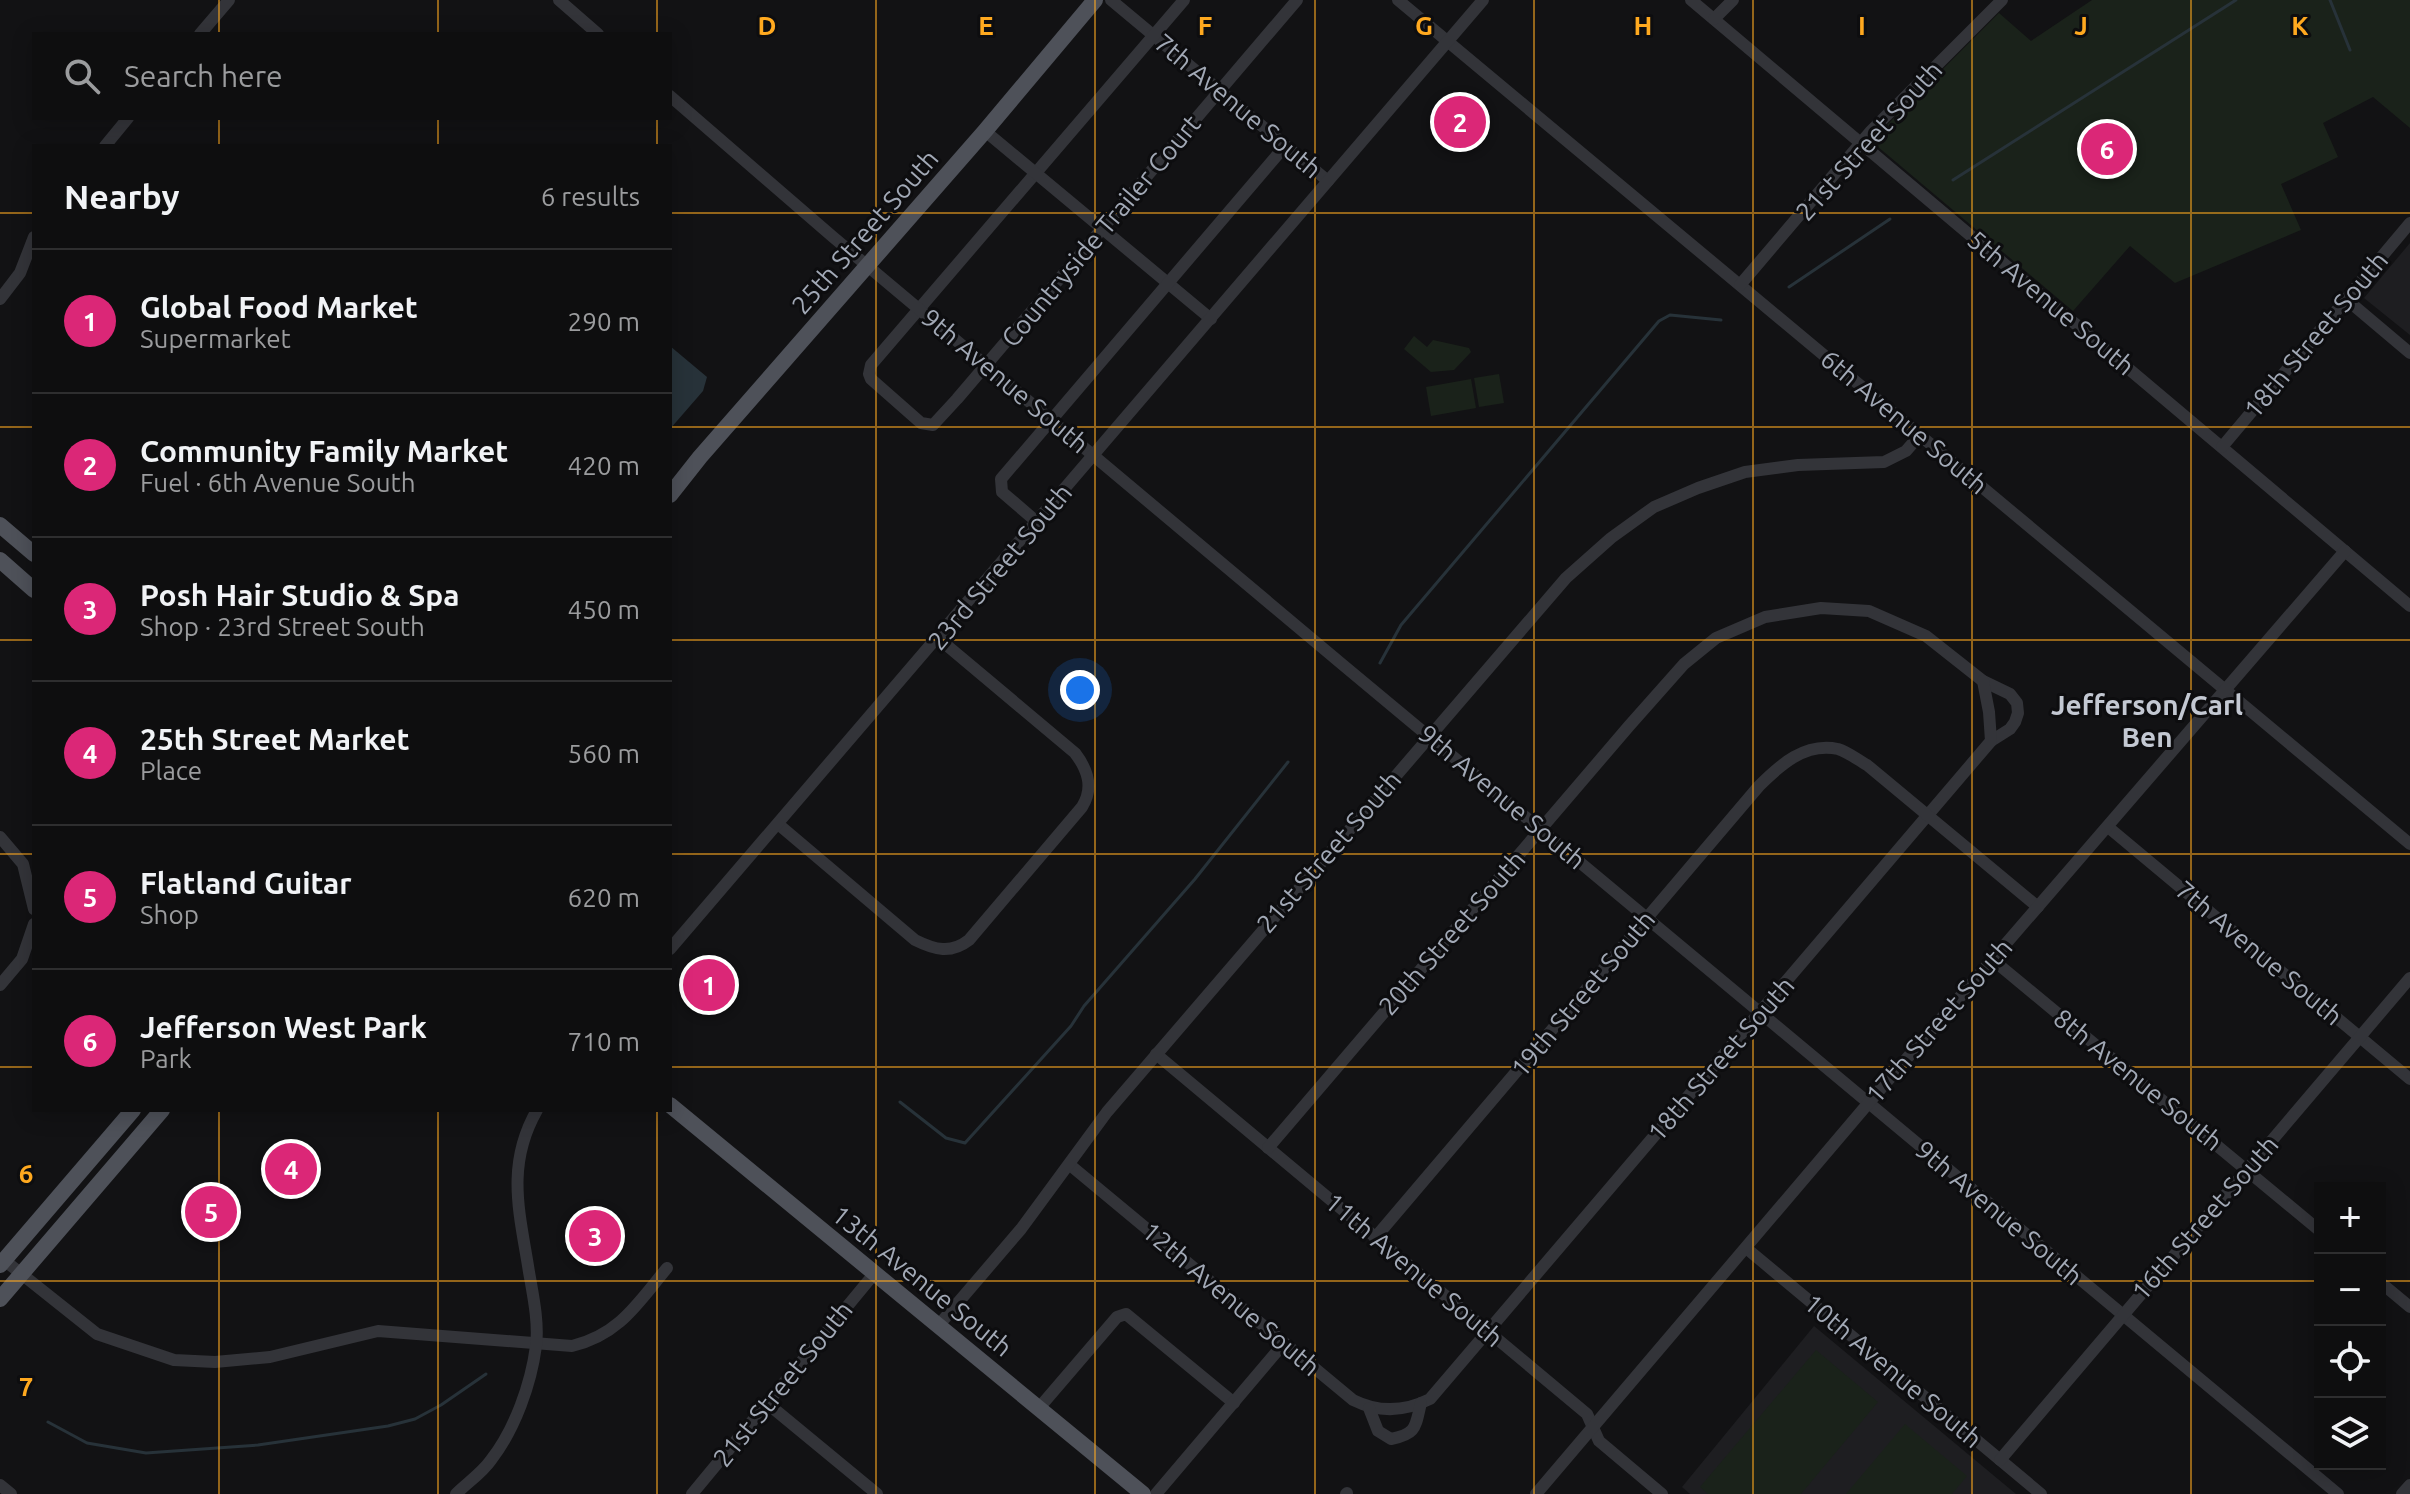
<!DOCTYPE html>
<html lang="en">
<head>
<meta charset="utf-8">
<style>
	:root { --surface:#0e0e0f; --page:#1c1c1d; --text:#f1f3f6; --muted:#9b9c9e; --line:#2e2e2f; --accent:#db2777 }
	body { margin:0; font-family:Ubuntu,sans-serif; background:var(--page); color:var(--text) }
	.controls { position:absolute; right:24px; bottom:24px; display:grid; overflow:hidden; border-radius:0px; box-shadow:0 4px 20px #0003 }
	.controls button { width:72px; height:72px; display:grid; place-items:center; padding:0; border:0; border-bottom:2px solid var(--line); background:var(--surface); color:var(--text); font:40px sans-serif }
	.you { position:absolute; left:1080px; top:690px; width:28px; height:28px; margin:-20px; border:6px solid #fff; border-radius:50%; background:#1a73e8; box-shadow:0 0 0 12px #1a73e833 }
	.badge { display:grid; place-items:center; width:52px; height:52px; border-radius:50%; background:var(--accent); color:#fff; font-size:26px; font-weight:700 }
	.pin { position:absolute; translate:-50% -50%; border:4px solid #fff; box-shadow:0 2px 8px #0006 }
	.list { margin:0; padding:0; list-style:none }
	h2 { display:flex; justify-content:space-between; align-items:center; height:104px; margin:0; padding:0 32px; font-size:34px }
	h2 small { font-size:26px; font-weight:400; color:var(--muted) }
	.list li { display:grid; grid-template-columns:52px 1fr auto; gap:24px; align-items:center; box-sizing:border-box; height:144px; padding:0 32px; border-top:2px solid var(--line) }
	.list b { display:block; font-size:30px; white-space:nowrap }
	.list p { margin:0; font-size:26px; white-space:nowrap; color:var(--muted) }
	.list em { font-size:26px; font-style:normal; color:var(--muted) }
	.icon { flex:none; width:44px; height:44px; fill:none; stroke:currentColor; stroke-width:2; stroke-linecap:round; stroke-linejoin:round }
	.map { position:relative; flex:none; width:2410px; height:1494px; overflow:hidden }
	.search { position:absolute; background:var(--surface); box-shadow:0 4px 20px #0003; left:32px; top:32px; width:640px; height:88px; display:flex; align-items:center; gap:20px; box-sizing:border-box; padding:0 28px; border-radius:0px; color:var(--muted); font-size:30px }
	.panel { position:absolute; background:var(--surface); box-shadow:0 4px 20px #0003; left:32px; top:144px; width:640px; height:968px; border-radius:0px }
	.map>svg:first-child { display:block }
	.built { fill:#1e1e21 }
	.green { fill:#1a221a }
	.water { fill:#273239 }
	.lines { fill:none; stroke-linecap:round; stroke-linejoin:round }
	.stream { stroke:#273239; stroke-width:3 }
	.minor { stroke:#333439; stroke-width:12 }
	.major { stroke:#4e5159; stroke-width:16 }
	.grid { fill:none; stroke:#ffa91f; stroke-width:2; stroke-opacity:0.55 }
	.labels { text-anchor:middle; stroke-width:6; stroke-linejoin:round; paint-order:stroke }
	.street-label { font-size:26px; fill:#a2a9b6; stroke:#0d0d0f }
	.neighbourhood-label { font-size:28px; font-weight:bold; fill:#c3c8d2; stroke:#0d0d0f }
	.grid-label { font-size:26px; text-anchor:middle; font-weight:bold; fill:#ffa91f; stroke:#0d0d0f; stroke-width:6; stroke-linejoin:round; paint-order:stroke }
</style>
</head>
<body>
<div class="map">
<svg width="2410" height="1494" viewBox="0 0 2410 1494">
	<rect width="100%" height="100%" fill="#121214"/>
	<g class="built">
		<path d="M2410 243V335L2364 298Z"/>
		<path d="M1814 1326 2016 1494H1690L1682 1487Z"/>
	</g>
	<g class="green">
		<path d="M2092 0H2410V128L2373 97 2323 123 2338 157 2281 184 2301 230 2175 283 2130 246 2073 311 1871 141 1999 13 2031 41Z"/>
		<path d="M1414 336 1427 347 1433 340 1469 348 1471 352 1454 370 1431 372 1404 349Z"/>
		<path d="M1499 374 1504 403 1479 407 1474 378Z"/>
		<path d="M1471 379 1476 408 1431 416 1426 387Z"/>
		<path d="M1816 1350 1878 1402 1801 1494H1708L1700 1487Z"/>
		<path d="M1905 1424 1967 1476 1952 1494H1846Z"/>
	</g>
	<path class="water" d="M670 346 707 377 703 391 670 429Z"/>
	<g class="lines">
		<g class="stream">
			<path d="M2330 0 2350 50"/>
			<path d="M1953 180 2236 0"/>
			<path d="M1789 287 1890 219"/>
			<path d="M1380 663 1401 625 1659 321 1670 315 1721 320"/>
			<path d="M900 1102 946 1138 965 1143 1071 1026 1084 1006 1195 879 1288 762"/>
			<path d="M48 1422 87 1443 146 1453 258 1445 388 1426 415 1419 441 1405 486 1374"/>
		</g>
		<g class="minor">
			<path d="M559 0 598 34"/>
			<path d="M1111 0 1328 181"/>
			<path d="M1184 0 871 365 869 374 871 379 921 423 933 425 957 399 1297 0"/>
			<path d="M1398 0 2410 844"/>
			<path d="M1691 0 2410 606"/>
			<path d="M1714 19 1733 0"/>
			<path d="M200 34 229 0"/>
			<path d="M670 96 833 237 1343 665 2338 1494"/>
			<path d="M985 131 1211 319"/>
			<path d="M105 146 128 118"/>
			<path d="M1740 285 1871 131 2002 0"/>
			<path d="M0 299 20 273 34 237"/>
			<path d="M2346 299 2410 353"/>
			<path d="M2222 447 2410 223"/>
			<path d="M1037 522 1002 492 1001 479 1285 146"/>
			<path d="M778 824 915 940C935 950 951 954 969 940L1082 807C1094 788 1088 770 1075 753L938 638"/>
			<path d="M2108 827 2410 1079"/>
			<path d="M0 837 23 864 34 909"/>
			<path d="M670 949 1483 0"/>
			<path d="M1993 960 2320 1231"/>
			<path d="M0 985 22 959 34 924"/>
			<path d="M1156 1054 1587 1414 1599 1441 1662 1494"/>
			<path d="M1268 1148 1629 726 1684 664 1716 638 1765 617 1821 608 1869 611 1926 636 1983 681 2010 694 2017 703 2018 713 2015 722 2010 729 1991 741"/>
			<path d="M1070 1165 1353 1400C1379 1413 1404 1412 1430 1399L1991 741 1989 712 1983 681"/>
			<path d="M1375 1238 1759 786C1780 765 1805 742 1838 749 1848 752 1858 760 1867 765L2038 907"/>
			<path d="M1746 1248 2041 1494"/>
			<path d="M4 1260 97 1334 174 1360 215 1362 270 1357 378 1331 572 1346C619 1335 638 1303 667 1268"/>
			<path d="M2380 1282 2410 1307"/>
			<path d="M938 1326 1021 1229 1107 1112 1566 578 1611 538 1654 507 1698 488 1745 472 1798 465 1884 462 1906 451 1919 436"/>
			<path d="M768 1404 877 1494"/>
			<path d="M1039 1408 1117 1317 1126 1314 1234 1403"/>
			<path d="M1369 1408 1378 1431 1391 1439C1417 1434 1415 1427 1421 1403"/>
			<path d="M2000 1460 2410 978"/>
			<path d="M0 1485 11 1494"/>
			<path d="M456 1494C467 1483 482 1473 491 1460 515 1429 531 1384 536 1346 539 1323 533 1295 529 1272 520 1214 505 1166 537 1110"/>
			<path d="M692 1494 874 1274"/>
			<path d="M1156 1494 1284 1343"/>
			<path d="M1346 1494 1347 1493"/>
			<path d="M1536 1494 1877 1093 2345 551"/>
			<path d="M2402 1494 2410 1485"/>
		</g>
		<g class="major">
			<path d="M670 495 700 457 985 131 1095 0"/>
			<path d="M0 525 34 554"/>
			<path d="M0 560 34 590"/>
			<path d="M670 1105 1143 1494"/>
			<path d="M0 1265 133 1110"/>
			<path d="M0 1299 162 1110"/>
		</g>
	</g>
	<path class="grid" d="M219 0V34M438 0V34M657 0V34M876 0V1494M1095 0V1494M1315 0V1494M1534 0V1494M1753 0V1494M1972 0V1494M2191 0V1494M219 118V146M438 118V146M657 118V146M0 213H34M670 213H2410M0 427H34M670 427H2410M0 640H34M670 640H2410M0 854H34M670 854H2410M0 1067H34M670 1067H2410M219 1110V1494M438 1110V1494M657 1110V1494M0 1281H2320M2380 1281H2410"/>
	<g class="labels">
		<g class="street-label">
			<text transform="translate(1238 106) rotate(40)" y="9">7th Avenue South</text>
			<text transform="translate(1869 141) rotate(-48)" y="9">21st Street South</text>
			<text transform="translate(1101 231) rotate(-50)" y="9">Countryside Trailer Court</text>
			<text transform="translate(865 232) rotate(-49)" y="9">25th Street South</text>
			<text transform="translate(2051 303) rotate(40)" y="9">5th Avenue South</text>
			<text transform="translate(2316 335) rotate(-50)" y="9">18th Street South</text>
			<text transform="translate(1005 381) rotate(40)" y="9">9th Avenue South</text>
			<text transform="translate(1904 422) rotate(40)" y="9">6th Avenue South</text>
			<text transform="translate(1000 567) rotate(-50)" y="9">23rd Street South</text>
			<text transform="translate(1502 797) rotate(40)" y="9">9th Avenue South</text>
			<text transform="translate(1329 852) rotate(-49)" y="9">21st Street South</text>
			<text transform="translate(1452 933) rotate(-49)" y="9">20th Street South</text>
			<text transform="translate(2259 953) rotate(40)" y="9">7th Avenue South</text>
			<text transform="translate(1583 994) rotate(-50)" y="9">19th Street South</text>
			<text transform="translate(1939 1021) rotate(-49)" y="9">17th Street South</text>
			<text transform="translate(1721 1059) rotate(-49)" y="9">18th Street South</text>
			<text transform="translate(2138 1080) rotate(39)" y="9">8th Avenue South</text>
			<text transform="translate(1999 1213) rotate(40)" y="9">9th Avenue South</text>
			<text transform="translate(2205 1218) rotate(-49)" y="9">16th Street South</text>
			<text transform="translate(1414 1270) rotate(40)" y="9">11th Avenue South</text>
			<text transform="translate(922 1281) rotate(39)" y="9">13th Avenue South</text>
			<text transform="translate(1231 1299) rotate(40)" y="9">12th Avenue South</text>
			<text transform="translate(1893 1371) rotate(40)" y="9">10th Avenue South</text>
			<text transform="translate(783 1384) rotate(-51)" y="9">21st Street South</text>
		</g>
		<g class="neighbourhood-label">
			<text x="2147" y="715">Jefferson/Carl<tspan x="2147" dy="32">Ben</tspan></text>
		</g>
	</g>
	<g class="grid-label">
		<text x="767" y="35">D</text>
		<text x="986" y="35">E</text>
		<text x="1205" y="35">F</text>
		<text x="1424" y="35">G</text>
		<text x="1643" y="35">H</text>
		<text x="1862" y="35">I</text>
		<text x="2081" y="35">J</text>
		<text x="2300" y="35">K</text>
		<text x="26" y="1183">6</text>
		<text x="26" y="1396">7</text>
	</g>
</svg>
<div class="controls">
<button>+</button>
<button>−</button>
<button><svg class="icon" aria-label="locate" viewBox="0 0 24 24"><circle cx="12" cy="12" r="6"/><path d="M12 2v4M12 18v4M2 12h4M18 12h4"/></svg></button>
<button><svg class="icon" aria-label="layers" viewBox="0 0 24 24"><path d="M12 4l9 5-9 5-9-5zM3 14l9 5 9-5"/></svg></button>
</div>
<div class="you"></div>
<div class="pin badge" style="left:709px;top:985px">1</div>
<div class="pin badge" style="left:1460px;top:122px">2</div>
<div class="pin badge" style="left:595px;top:1236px">3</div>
<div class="pin badge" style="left:291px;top:1169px">4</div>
<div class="pin badge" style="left:211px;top:1212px">5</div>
<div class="pin badge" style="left:2107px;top:149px">6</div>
<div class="search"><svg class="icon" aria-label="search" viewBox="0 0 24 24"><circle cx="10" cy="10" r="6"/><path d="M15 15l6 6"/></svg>Search here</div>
<section class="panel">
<h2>Nearby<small>6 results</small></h2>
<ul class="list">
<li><span class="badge">1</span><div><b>Global Food Market</b><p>Supermarket</p></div><em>290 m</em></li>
<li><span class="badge">2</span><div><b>Community Family Market</b><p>Fuel · 6th Avenue South</p></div><em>420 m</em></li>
<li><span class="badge">3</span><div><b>Posh Hair Studio &amp; Spa</b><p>Shop · 23rd Street South</p></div><em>450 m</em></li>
<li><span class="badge">4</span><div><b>25th Street Market</b><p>Place</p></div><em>560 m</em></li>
<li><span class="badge">5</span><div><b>Flatland Guitar</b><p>Shop</p></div><em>620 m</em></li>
<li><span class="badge">6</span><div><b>Jefferson West Park</b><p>Park</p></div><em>710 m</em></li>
</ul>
</section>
</div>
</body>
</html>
